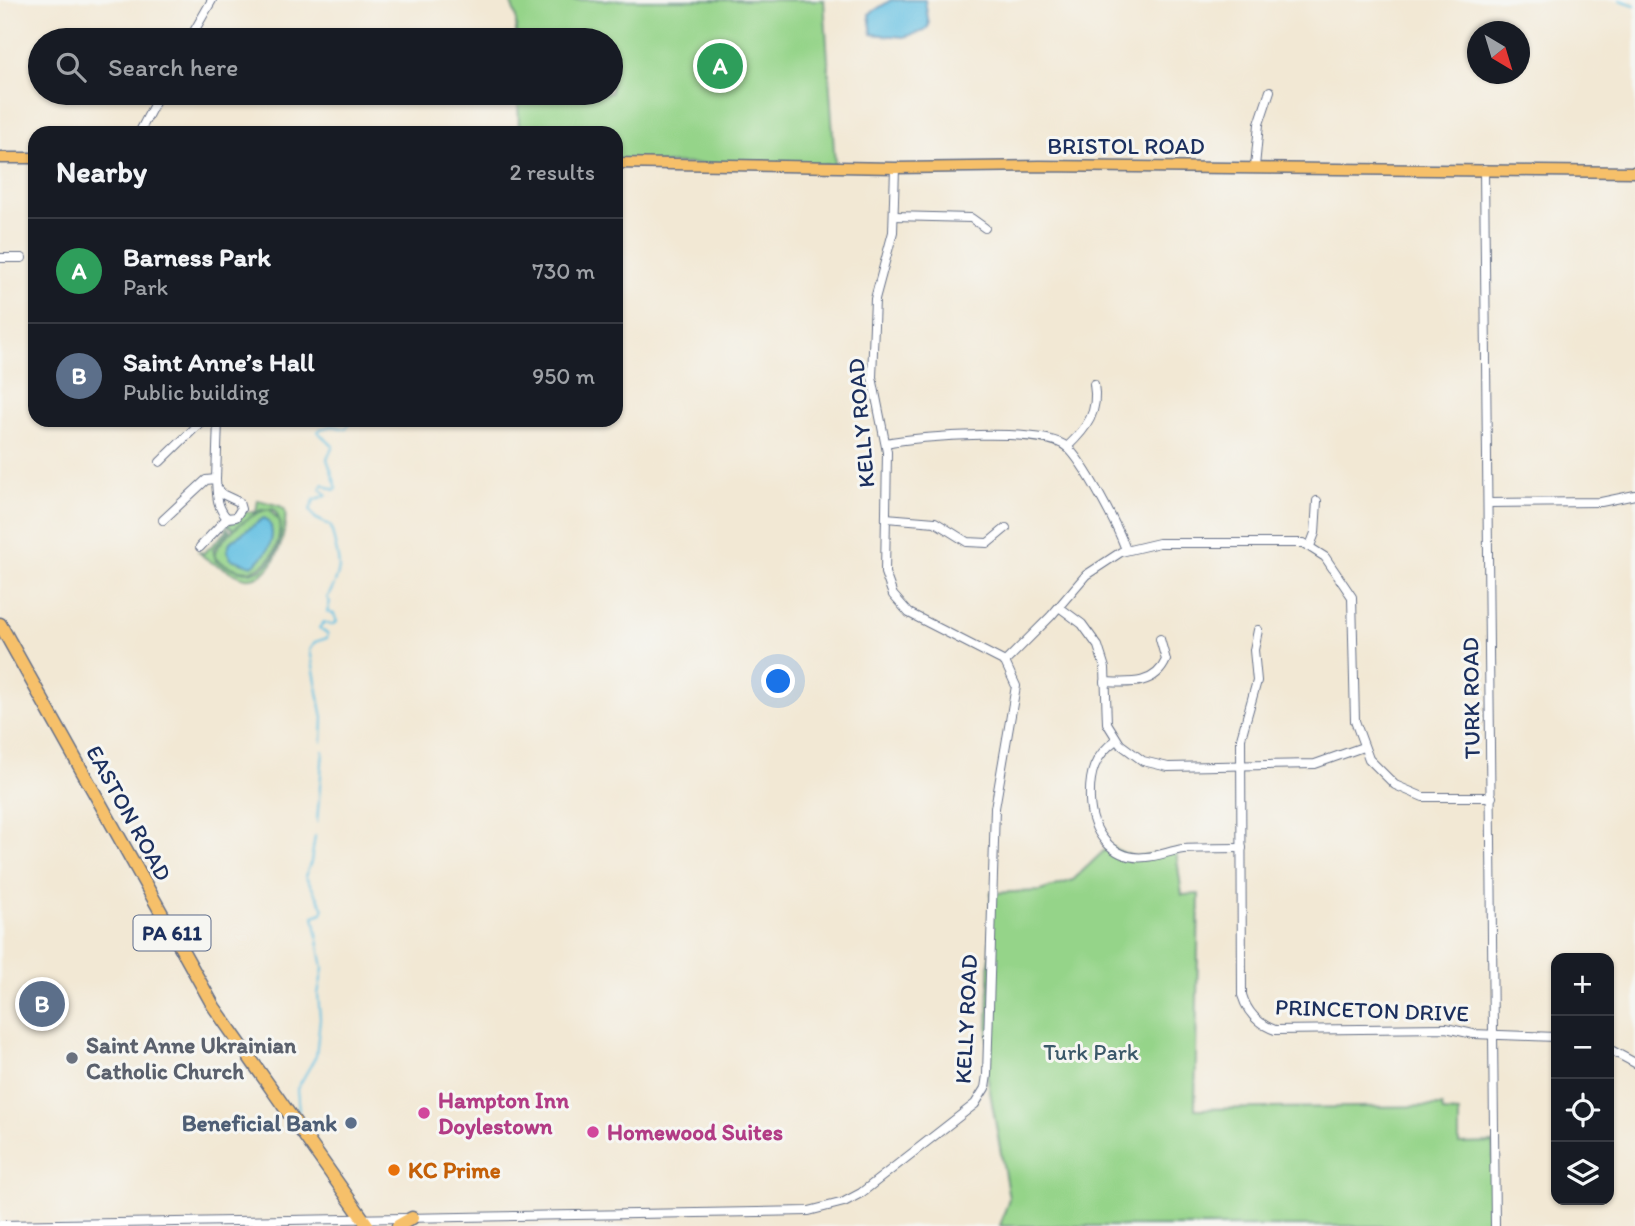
<!DOCTYPE html>
<html lang="en">
<head>
<meta charset="utf-8">
<style>
	:root { --surface:#171b24; --page:#242831; --text:#f1f3f6; --muted:#9ea1a6; --line:#363941; --accent:#ea580c }
	body { margin:0; font-family:Itim,sans-serif; background:var(--page); color:var(--text) }
	.controls { position:absolute; right:21px; bottom:21px; display:grid; overflow:hidden; border-radius:14px; box-shadow:0 2px 5px #0004 }
	.controls button { width:63px; height:63px; display:grid; place-items:center; padding:0; border:0; border-bottom:2px solid var(--line); background:var(--surface); color:var(--text); font:35px sans-serif }
	.compass { position:absolute; left:1467px; top:21px; width:63px; height:63px; border-radius:50%; background:var(--surface); box-shadow:0 2px 5px #0004; rotate:142deg }
	.you { position:absolute; left:779px; top:682px; width:24px; height:24px; margin:-18px; border:5px solid #fff; border-radius:50%; background:#1a73e8; box-shadow:0 0 0 10px #1a73e833 }
	.badge { display:grid; place-items:center; width:46px; height:46px; border-radius:50%; background:var(--accent); color:#fff; font-size:23px; font-weight:700 }
	.pin { position:absolute; translate:-50% -50%; border:4px solid #fff; box-shadow:0 2px 7px #0006 }
	.list { margin:0; padding:0; list-style:none }
	h2 { display:flex; justify-content:space-between; align-items:center; height:91px; margin:0; padding:0 28px; font-size:30px }
	h2 small { font-size:23px; font-weight:400; color:var(--muted) }
	.list li { display:grid; grid-template-columns:46px 1fr auto; gap:21px; align-items:center; box-sizing:border-box; height:105px; padding:0 28px; border-top:2px solid var(--line) }
	.list b { display:block; font-size:26px; white-space:nowrap }
	.list p { margin:0; font-size:23px; white-space:nowrap; color:var(--muted) }
	.list em { font-size:23px; font-style:normal; color:var(--muted) }
	.icon { flex:none; width:38px; height:38px; fill:none; stroke:currentColor; stroke-width:2; stroke-linecap:round; stroke-linejoin:round }
	.map { position:relative; flex:none; width:1635px; height:1226px; overflow:hidden }
	.search { position:absolute; background:var(--surface); box-shadow:0 2px 5px #0004; left:28px; top:28px; width:595px; height:77px; display:flex; align-items:center; gap:18px; box-sizing:border-box; padding:0 24px; border-radius:38px; color:var(--muted); font-size:26px }
	.panel { position:absolute; background:var(--surface); box-shadow:0 2px 5px #0004; left:28px; top:126px; width:595px; height:301px; border-radius:21px }
	.map>svg:first-child { display:block }
	.green { fill:#95d489; stroke:#588274; stroke-width:2 }
	.water { fill:#64c0e2; stroke:#4078a0; stroke-width:2 }
	.lines { fill:none; stroke-linecap:round; stroke-linejoin:round }
	.stream { stroke:#64c0e2; stroke-width:2 }
	.minor-casing { stroke:#667087; stroke-width:10 }
	.major-casing { stroke:#667087; stroke-width:13 }
	.highway-casing { stroke:#667087; stroke-width:15 }
	.minor { stroke:#fff; stroke-width:8 }
	.major { stroke:#f6c06b; stroke-width:10 }
	.highway { stroke:#f6c06b; stroke-width:12 }
	.worship-dot { fill:#6b7280; stroke:#f6f6f2; stroke-width:2.5 }
	.hotel-dot { fill:#d1479c; stroke:#f6f6f2; stroke-width:2.5 }
	.service-dot { fill:#5c6f8a; stroke:#f6f6f2; stroke-width:2.5 }
	.food-dot { fill:#e8710a; stroke:#f6f6f2; stroke-width:2.5 }
	.labels { text-anchor:middle; stroke-width:6; stroke-linejoin:round; paint-order:stroke }
	.shield { fill:#f6f6f2; stroke:#5d6b8a; stroke-width:2 }
	.shield-label { font-size:21px; font-weight:bold; fill:#1b2f5e }
	.street-label { font-size:23px; fill:#1b2f5e; stroke:#f6f6f2 }
	.worship-label { font-size:23px; font-weight:bold; fill:#5b616d; stroke:#f6f6f2; text-anchor:start }
	.park-label { font-size:23px; fill:#3a5869; stroke:#f6f6f2 }
	.hotel-label { font-size:23px; font-weight:bold; fill:#b23c85; stroke:#f6f6f2; text-anchor:start }
	.service-label { font-size:23px; font-weight:bold; fill:#4e5e75; stroke:#f6f6f2; text-anchor:end }
	.food-label { font-size:23px; font-weight:bold; fill:#c56008; stroke:#f6f6f2; text-anchor:start }
</style>
</head>
<body>
<div class="map">
<svg width="1635" height="1226" viewBox="0 0 1635 1226">
	<rect width="100%" height="100%" fill="#f6f6f2"/>
	<filter id="ink" filterUnits="userSpaceOnUse"><feTurbulence type="fractalNoise" baseFrequency=".0143" numOctaves="2"/><feDisplacementMap in="SourceGraphic" scale="14" xChannelSelector="R" yChannelSelector="G"/><feConvolveMatrix kernelMatrix="1 2 1 2 8 2 1 2 1" color-interpolation-filters="sRGB"/></filter>
	<filter id="wash" filterUnits="userSpaceOnUse"><feTurbulence type="fractalNoise" baseFrequency=".00686" numOctaves="4" result="noise"/><feDisplacementMap in="SourceGraphic" scale="28" xChannelSelector="R" yChannelSelector="G"/><feGaussianBlur stdDeviation="1.57" result="paint"/><feColorMatrix in="noise" values="0 0 0 0 0 0 0 0 0 0 0 0 0 0 0 0 0 1.4 0 .05"/><feComposite in="paint" operator="in"/></filter>
	<g filter="url(#wash)">
		<rect width="100%" height="100%" fill="#f2e8d4"/>
		<g class="green">
			<path d="M510 0H824L835 165 616 163V133H519L518 93H611V40H516V17Z"/>
			<path d="M258 500 280 506 285 510C288 532 275 581 246 578 240 577 231 572 226 569 214 564 207 561 199 552L204 553 227 531 225 526 230 531 213 549 216 561C226 565 242 574 253 572 278 568 289 526 273 509L261 510 233 529 227 524 238 520 244 512H256Z"/>
			<path d="M269 509 280 522C279 565 253 585 215 558V551C226 534 250 513 269 509Z"/>
			<path d="M1109 846 1132 857 1176 851 1182 895 1199 894 1195 1109 1442 1106 1443 1112 1459 1113V1144L1493 1143V1226H1000L1009 1198 987 1075 991 893 1040 891 1073 880Z"/>
		</g>
		<g class="water">
			<path d="M891 0H925L929 25 925 31 904 37 872 34 869 14Z"/>
			<path d="M264 518 269 521C277 539 268 555 252 566L231 559 227 551 230 542Z"/>
		</g>
		<g class="lines">
			<g class="stream">
				<path d="M1620 0 1635 5"/>
				<path d="M322 742 323 718 310 650 315 642 327 638 328 634 319 628 324 622 331 625 337 622 334 614 327 612 330 602 327 598C347 565 337 560 331 526L315 518 310 510 314 500 327 495 320 489 323 484 334 490 337 488 327 459 333 446 318 432 320 429 333 426 346 429 350 423 348 420"/>
				<path d="M317 822 323 751"/>
				<path d="M299 1111 297 1089 316 1056 320 1018 318 994 323 969 314 916 322 913 324 908 305 876 311 862 315 836"/>
			</g>
		</g>
	</g>
	<g filter="url(#ink)">
		<g class="lines">
			<g class="minor-casing">
				<g id="minor">
					<path d="M189 40 212 0"/>
					<path d="M139 133 160 93"/>
					<path d="M1255 167 1259 124 1270 91"/>
					<path d="M1484 169 1495 1226"/>
					<path d="M894 216 971 218 985 228"/>
					<path d="M0 258H22"/>
					<path d="M886 443C918 436 1043 427 1067 447 1084 462 1118 527 1126 550"/>
					<path d="M1067 447C1087 428 1099 412 1094 384"/>
					<path d="M160 462 203 420"/>
					<path d="M217 487 222 494 239 502 241 509 236 517 227 518C216 506 217 494 216 479L218 420"/>
					<path d="M1489 503 1601 502 1635 495"/>
					<path d="M886 518 935 522 967 542 988 543 1006 528"/>
					<path d="M163 520 206 480 216 479"/>
					<path d="M1310 546 1315 533 1317 501"/>
					<path d="M200 547 227 518"/>
					<path d="M1059 607 1082 624 1098 646 1105 668 1107 723 1120 744 1143 761 1168 767 1315 764 1363 747"/>
					<path d="M1258 630 1254 650 1257 681 1241 738 1242 995C1247 1012 1258 1024 1275 1030L1446 1028 1473 1034 1556 1037"/>
					<path d="M1005 662 1051 616 1086 575 1121 552 1159 543H1303L1325 557 1352 597 1355 721 1369 759 1395 785 1423 797H1492"/>
					<path d="M1105 682C1128 683 1155 686 1166 660L1160 639"/>
					<path d="M1116 740C1094 756 1089 774 1090 800 1091 831 1112 861 1146 857 1159 856 1170 851 1183 849 1202 848 1222 848 1242 848"/>
					<path d="M1609 1049 1635 1063"/>
					<path d="M0 1225 809 1211 844 1202 861 1193 975 1104 985 1088 987 1075 995 808 1016 686 1005 662 909 613 893 595 885 573 887 452 872 377 875 299 893 232 895 168"/>
				</g>
			</g>
			<g class="major-casing">
				<g id="major">
					<path d="M0 158H35"/>
					<path d="M616 163 895 168 1040 166 1635 172"/>
				</g>
			</g>
			<g class="highway-casing">
				<g id="highway">
					<path d="M0 624 214 1007 368 1226"/>
					<path d="M398 1226 412 1218"/>
				</g>
			</g>
			<use href="#minor" class="minor"/>
			<use href="#major" class="major"/>
			<use href="#highway" class="highway"/>
		</g>
	</g>
	<circle class="worship-dot" cx="72" cy="1058" r="7"/>
	<g class="hotel-dot">
		<circle cx="424" cy="1113" r="7"/>
		<circle cx="593" cy="1132" r="7"/>
	</g>
	<circle class="service-dot" cx="351" cy="1123" r="7"/>
	<circle class="food-dot" cx="394" cy="1170" r="7"/>
	<g class="labels">
		<rect class="shield" x="133.5" y="915.5" width="77" height="35" rx="5"/>
		<g class="shield-label">
			<text x="172" y="940">PA 611</text>
		</g>
		<g class="street-label">
			<text x="1126" y="154">BRISTOL ROAD</text>
			<text transform="translate(861 423) rotate(-95)" y="8">KELLY ROAD</text>
			<text transform="translate(1471 698) rotate(-91)" y="8">TURK ROAD</text>
			<text transform="translate(129 813) rotate(61)" y="8">EASTON ROAD</text>
			<text transform="translate(1372 1010) rotate(2)" y="8">PRINCETON DRIVE</text>
			<text transform="translate(966 1019) rotate(-87)" y="8">KELLY ROAD</text>
		</g>
		<g class="worship-label">
			<text x="86" y="1053">Saint Anne Ukrainian<tspan x="86" dy="26">Catholic Church</tspan></text>
		</g>
		<g class="park-label">
			<text x="1091" y="1060">Turk Park</text>
		</g>
		<g class="hotel-label">
			<text x="438" y="1108">Hampton Inn<tspan x="438" dy="26">Doylestown</tspan></text>
			<text x="607" y="1140">Homewood Suites</text>
		</g>
		<g class="service-label">
			<text x="337" y="1131">Beneficial Bank</text>
		</g>
		<g class="food-label">
			<text x="408" y="1178">KC Prime</text>
		</g>
	</g>
</svg>
<div class="controls">
<button>+</button>
<button>−</button>
<button><svg class="icon" aria-label="locate" viewBox="0 0 24 24"><circle cx="12" cy="12" r="6"/><path d="M12 2v4M12 18v4M2 12h4M18 12h4"/></svg></button>
<button><svg class="icon" aria-label="layers" viewBox="0 0 24 24"><path d="M12 4l9 5-9 5-9-5zM3 14l9 5 9-5"/></svg></button>
</div>
<svg class="compass" viewBox="-18 -18 36 36"><path d="M0-13l5 13h-10z" fill="#e53935"/><path d="M0 13l5-13h-10z" fill="#9ea1a6"/></svg>
<div class="you"></div>
<div class="pin badge" style="left:720px;top:66px;background:#2e9e5b">A</div>
<div class="pin badge" style="left:42px;top:1004px;background:#5c6f8a">B</div>
<div class="search"><svg class="icon" aria-label="search" viewBox="0 0 24 24"><circle cx="10" cy="10" r="6"/><path d="M15 15l6 6"/></svg>Search here</div>
<section class="panel">
<h2>Nearby<small>2 results</small></h2>
<ul class="list">
<li><span class="badge" style="background:#2e9e5b">A</span><div><b>Barness Park</b><p>Park</p></div><em>730 m</em></li>
<li><span class="badge" style="background:#5c6f8a">B</span><div><b>Saint Anne’s Hall</b><p>Public building</p></div><em>950 m</em></li>
</ul>
</section>
</div>
</body>
</html>
